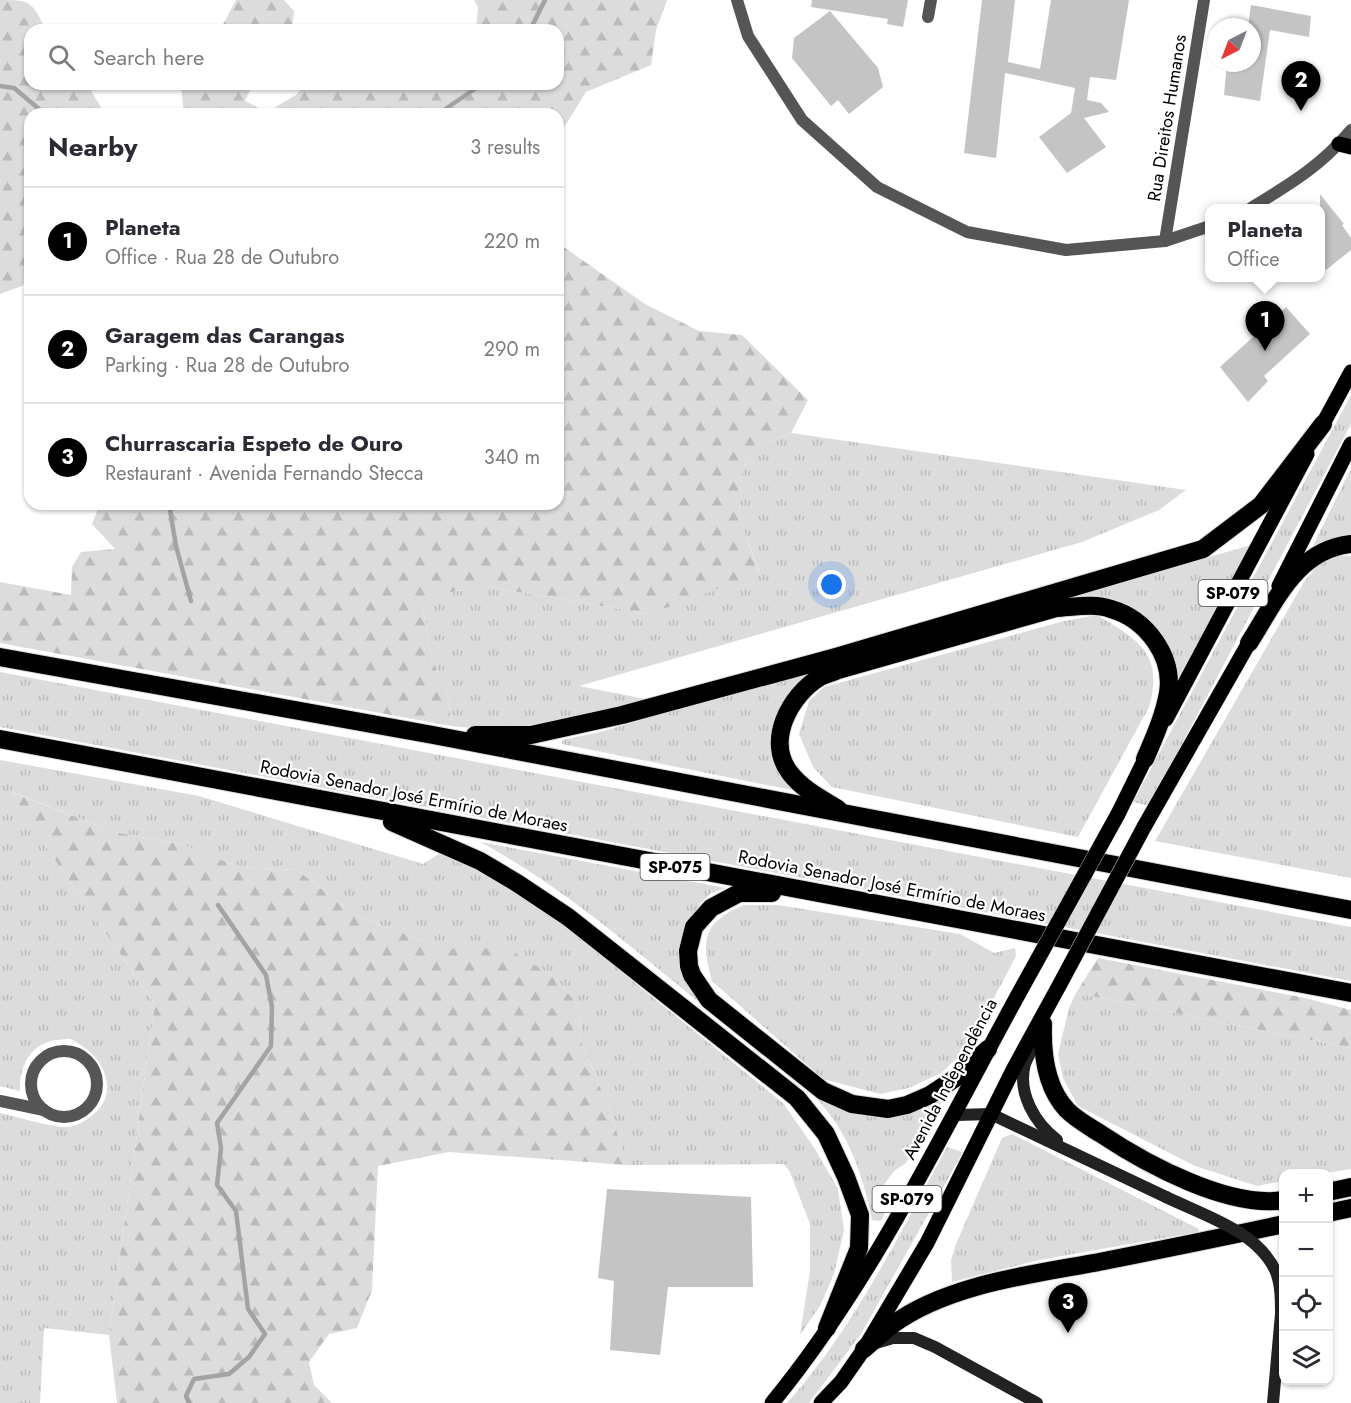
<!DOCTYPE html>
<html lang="en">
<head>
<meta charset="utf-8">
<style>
	:root { --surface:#fff; --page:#f2f2f3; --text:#2b2b33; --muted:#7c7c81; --line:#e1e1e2; --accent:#000 }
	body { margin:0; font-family:Jost,sans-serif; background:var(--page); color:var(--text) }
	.controls { position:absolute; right:18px; bottom:18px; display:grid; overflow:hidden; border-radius:12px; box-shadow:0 2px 4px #0004 }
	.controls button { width:54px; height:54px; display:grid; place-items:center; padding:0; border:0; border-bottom:2px solid var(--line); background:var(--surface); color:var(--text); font:30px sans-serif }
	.compass { position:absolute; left:1207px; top:18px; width:54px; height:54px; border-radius:50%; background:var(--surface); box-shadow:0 2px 4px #0004; rotate:222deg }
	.you { position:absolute; left:832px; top:585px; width:21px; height:21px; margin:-15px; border:4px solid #fff; border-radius:50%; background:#1a73e8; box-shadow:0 0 0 9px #1a73e833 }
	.badge { display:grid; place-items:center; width:39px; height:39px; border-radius:50%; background:var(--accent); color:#fff; font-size:20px; font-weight:700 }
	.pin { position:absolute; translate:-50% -50px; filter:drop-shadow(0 2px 3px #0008) }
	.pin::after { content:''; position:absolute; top:32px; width:21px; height:18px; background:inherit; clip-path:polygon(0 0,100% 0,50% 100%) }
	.popup { position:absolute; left:1205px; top:204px; width:120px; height:78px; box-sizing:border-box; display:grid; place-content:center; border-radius:12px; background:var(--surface); filter:drop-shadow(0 2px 4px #0005); font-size:20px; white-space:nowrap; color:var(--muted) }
	.popup b { font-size:22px; color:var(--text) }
	.popup::after { content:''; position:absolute; left:50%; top:100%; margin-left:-12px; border:12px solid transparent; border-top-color:var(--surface) }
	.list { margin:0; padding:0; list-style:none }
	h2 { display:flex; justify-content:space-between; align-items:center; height:78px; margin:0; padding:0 24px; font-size:26px }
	h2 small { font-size:20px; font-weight:400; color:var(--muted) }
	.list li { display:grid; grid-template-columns:39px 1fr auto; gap:18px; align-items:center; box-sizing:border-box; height:108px; padding:0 24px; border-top:2px solid var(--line) }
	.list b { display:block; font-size:22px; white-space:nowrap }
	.list p { margin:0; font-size:20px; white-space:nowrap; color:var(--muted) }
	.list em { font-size:20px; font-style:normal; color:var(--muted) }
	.icon { flex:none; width:33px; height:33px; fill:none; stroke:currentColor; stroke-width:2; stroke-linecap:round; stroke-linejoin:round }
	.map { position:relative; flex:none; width:1351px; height:1403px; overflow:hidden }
	.search { position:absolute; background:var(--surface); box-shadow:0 2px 4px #0004; left:24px; top:24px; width:540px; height:66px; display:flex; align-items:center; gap:15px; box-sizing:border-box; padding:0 21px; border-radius:18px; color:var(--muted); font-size:22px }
	.panel { position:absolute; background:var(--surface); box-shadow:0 2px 4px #0004; left:24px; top:108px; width:540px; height:402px; border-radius:18px }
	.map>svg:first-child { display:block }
	.grass { fill:url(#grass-tufts) }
	.forest { fill:url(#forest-firs) }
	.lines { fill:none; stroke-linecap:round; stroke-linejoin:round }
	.stream { stroke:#a3a3a3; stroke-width:4.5 }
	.building { fill:#c4c4c4 }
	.primary-casing { stroke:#dbdbdb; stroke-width:16 }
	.highway-casing { stroke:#dbdbdb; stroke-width:20 }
	.street { stroke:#555; stroke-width:12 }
	.secondary { stroke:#222; stroke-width:12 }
	.primary { stroke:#000; stroke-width:15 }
	.highway { stroke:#000; stroke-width:18 }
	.primary-bridge-casing { stroke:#dbdbdb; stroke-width:16; stroke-linecap:butt }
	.secondary-bridge { stroke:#222; stroke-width:12 }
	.primary-bridge { stroke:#000; stroke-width:15 }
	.labels { text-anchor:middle; stroke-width:4.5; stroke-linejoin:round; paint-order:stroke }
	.shield { fill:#fff; stroke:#4c4c4c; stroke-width:1.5 }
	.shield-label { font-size:16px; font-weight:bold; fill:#000 }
	.street-label { font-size:18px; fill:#000; stroke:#fff }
</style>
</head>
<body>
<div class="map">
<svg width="1351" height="1403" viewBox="0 0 1351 1403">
	<defs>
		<pattern id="grass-tufts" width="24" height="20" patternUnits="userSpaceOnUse" patternTransform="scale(1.5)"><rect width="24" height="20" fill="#dcdcdc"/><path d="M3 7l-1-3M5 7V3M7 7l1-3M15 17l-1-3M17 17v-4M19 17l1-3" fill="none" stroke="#bbb"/></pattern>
		<pattern id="forest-firs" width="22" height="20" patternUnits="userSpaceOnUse" patternTransform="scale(1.5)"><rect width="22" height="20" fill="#dcdcdc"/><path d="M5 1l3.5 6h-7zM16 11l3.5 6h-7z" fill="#bbb"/></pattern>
	</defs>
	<rect width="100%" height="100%" fill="#fff"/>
	<g class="grass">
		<path d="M1351 395V424L1149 806 1133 802Z"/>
		<path d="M791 433 1186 490 1159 510 1082 542 579 686 651 700C586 715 518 734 451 726L449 697 432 660 423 609 442 593 489 587 650 614 759 572 739 516 742 469 759 446Z"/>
		<path d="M1351 468V539L1308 556Z"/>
		<path d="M1251 545 1180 688C1179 652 1153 613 1118 601 1097 594 1073 599 1052 602Z"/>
		<path d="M1339 555 1351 556V878L1155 841 1304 582 1321 561Z"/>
		<path d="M1097 615C1139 640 1164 654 1149 707L1078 837 832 787 813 767 799 734 809 701 824 687 1064 621Z"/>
		<path d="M829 665 779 717 797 791 562 744V740L600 732Z"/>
		<path d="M0 672 1351 927V981L0 727Z"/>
		<path d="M0 760 199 796 423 864 442 852 503 885 561 923 783 1103 815 1149 838 1189 844 1230 834 1274 820 1306 800 1335 810 1271V1224L790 1172 784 1164 627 1165 612 1116 581 1041 580 1008 556 978 507 949H443L355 915 297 870 239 867 180 844 114 832 12 792 35 831 155 1004 109 1335 44 1328 40 1403H0V1113C21 1118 43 1125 64 1127 76 1128 87 1120 96 1112 118 1092 104 1059 82 1046 79 1044 74 1040 70 1039 67 1038 60 1040 57 1040 30 1043 19 1067 20 1091L0 1086Z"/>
		<path d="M480 842 726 888 711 893 700 904 689 923 685 942 711 1012C637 952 564 887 480 842Z"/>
		<path d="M744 905H778L960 934 994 953 1015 948 1016 956 967 1049 941 1073 909 1088 880 1094 823 1079 712 981C701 940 702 923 744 905Z"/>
		<path d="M1076 993 1351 1048V1169L1325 1173 1284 1174 1283 1181 1257 1186 1195 1166 1078 1106 1063 1078 1058 1054 1069 1008Z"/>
		<path d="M818 1095 845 1106 946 1095 906 1163 894 1171 883 1186 893 1197 881 1221 872 1220C863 1175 849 1133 816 1098Z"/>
		<path d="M1012 1134 1199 1229 1198 1232 1039 1260 952 1282 951 1260 956 1244 1002 1138Z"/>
		<path d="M947 1147 963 1152 861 1334 809 1403H787C854 1328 899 1235 947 1147Z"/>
	</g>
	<g class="forest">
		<path d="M0 0C32 0 32 2 46 30H30V84H87L105 114H30V276L22 286 0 294Z"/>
		<path d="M236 0H284L294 11 292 30H220Z"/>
		<path d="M474 0H667L656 30 651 65 586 92 558 137V114H184L181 88 185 84H253L245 101 267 112 296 95 306 84H400L405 87 409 84H558V30H476L478 7Z"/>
		<path d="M558 243 645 304 699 331 742 335 808 400 791 433 759 446 742 469 739 516 759 573 650 614 489 587 443 593 423 609 432 660 449 697 451 726 0 643V582L71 595 72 567 81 552 115 549 92 524 100 504H558Z"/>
		<path d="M11 792 114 832 180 844 239 867 297 870 355 915 443 949 507 948 556 978 580 1008 581 1041 612 1116 627 1165 449 1152 378 1166 372 1290 357 1328 329 1334 309 1362 314 1385 332 1403H117L109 1335 155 1004 35 831Z"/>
		<path d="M1098 958 1305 998 1351 1010V1048L1076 993Z"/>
	</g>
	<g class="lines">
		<g class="stream">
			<path d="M530 30 545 0"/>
			<path d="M0 86 14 88 45 114"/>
			<path d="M438 114 482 84"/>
			<path d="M169 504 176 546 191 601"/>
			<path d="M189 1403 186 1396 194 1379 229 1374 249 1357 265 1334 248 1309 236 1211 217 1185 221 1148 217 1123 271 1046 272 1007 266 975 218 905"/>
		</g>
	</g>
	<g class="building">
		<path d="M812 0H908L903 27 887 24 888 19 811 7Z"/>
		<path d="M982 0H1015L1008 62 1040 69 1051 0H1129L1116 80 1090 77 1087 100 1101 103 1109 112 1084 118 1106 147 1067 173 1039 137 1071 113 1075 88 1005 73 996 158 964 153Z"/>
		<path d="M1251 5 1311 16 1309 37 1270 30 1260 101 1224 95 1227 63H1252V27H1248Z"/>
		<path d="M830 11 878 68 883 87 849 114 838 100 831 106 792 58 794 38Z"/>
		<path d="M1320 194 1344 224 1342 225 1351 238V250L1326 270 1320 263Z"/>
		<path d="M1286 307 1310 334 1264 376 1268 381 1248 402 1220 367Z"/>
		<path d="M607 1189 751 1197 753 1287H668L660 1355 610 1350 614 1281 598 1278Z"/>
	</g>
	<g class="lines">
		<g class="primary-casing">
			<g id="primary">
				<path d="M1339 144 1351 147"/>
				<path d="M1318 433 1351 372"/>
				<path d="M1279 586 1351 444"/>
				<path d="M1166 719 1307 454"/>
				<path d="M1118 814 1149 751"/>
				<path d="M1144 827 1254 634"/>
				<path d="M772 1403C876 1276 945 1127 1024 984"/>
				<path d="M821 1403 841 1382 864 1349 927 1243 1013 1070 1060 984"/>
			</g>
		</g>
		<g class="highway-casing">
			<g id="highway">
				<path d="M1249 643C1276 601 1296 550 1351 544"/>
				<path d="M0 657 433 735 1351 910"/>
				<path d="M475 735H531L622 715 836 657 1203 549 1261 505 1323 424"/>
				<path d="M0 739 1351 993"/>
				<path d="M838 809C822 799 802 789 790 773 765 741 790 695 820 677 826 674 832 673 838 670L1056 608C1074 607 1095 603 1111 609 1146 619 1174 656 1168 693 1164 716 1154 738 1145 759"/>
				<path d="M392 822 480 861 517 883 568 917 797 1098 826 1134 846 1177 860 1215 859 1248 827 1328"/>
				<path d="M772 893H739L711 908 694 927 688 951 689 966 692 975 709 1000 823 1091 852 1104 888 1109 907 1105 930 1095 957 1077 988 1049"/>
				<path d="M1043 1024C1042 1053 1046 1088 1067 1110 1077 1120 1090 1127 1101 1134 1146 1164 1229 1209 1284 1200"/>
				<path d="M1328 1192 1351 1187"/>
				<path d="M1328 1213 1351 1208"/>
				<path d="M864 1349C873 1341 882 1333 892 1325 949 1283 1036 1274 1104 1261 1164 1249 1224 1237 1284 1224"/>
			</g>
		</g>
		<g class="street">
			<path d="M737 0 748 36 802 120 877 187 967 232 1066 250 1165 241 1210 226"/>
			<path d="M928 17 931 0"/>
			<path d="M1251 208C1290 184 1321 166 1351 130"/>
			<path d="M1165 241 1204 0"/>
			<circle cx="64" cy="1084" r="33"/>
			<path d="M0 1101 44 1110"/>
		</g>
		<g class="secondary">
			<path d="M1035 1042C1032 1049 1028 1057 1025 1064 1017 1093 1035 1123 1057 1140"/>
			<path d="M952 1119 957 1115 991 1114 1166 1197"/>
			<path d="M876 1343 893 1338H914L935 1347 1037 1403"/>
			<path d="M1273 1403 1281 1314"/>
		</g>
		<use href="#primary" class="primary"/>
		<use href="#highway" class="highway"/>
		<g class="primary-bridge-casing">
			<g id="primary-bridge">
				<path d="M1024 984 1118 814"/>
				<path d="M1060 984 1144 827"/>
			</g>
		</g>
		<path class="secondary-bridge" d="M1166 1197C1203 1215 1258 1231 1276 1272 1281 1285 1281 1300 1281 1314"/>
		<use href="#primary-bridge" class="primary-bridge"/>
	</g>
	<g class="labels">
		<g class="shield">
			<rect x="1198.5" y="580" width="69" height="26" rx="4.5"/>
			<rect x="640.5" y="854" width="69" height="26" rx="4.5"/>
			<rect x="872.5" y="1186" width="69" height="26" rx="4.5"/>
		</g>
		<g class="shield-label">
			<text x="1233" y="599">SP-079</text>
			<text x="675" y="873">SP-075</text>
			<text x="907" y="1205">SP-079</text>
		</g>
		<g class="street-label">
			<text transform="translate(1167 118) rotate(-81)" y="6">Rua Direitos Humanos</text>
			<text transform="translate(414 796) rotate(11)" y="6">Rodovia Senador José Ermírio de Moraes</text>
			<text transform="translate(892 886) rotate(11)" y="6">Rodovia Senador José Ermírio de Moraes</text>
			<text transform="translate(950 1079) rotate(-62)" y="6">Avenida Independência</text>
		</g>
	</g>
</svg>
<div class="controls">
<button>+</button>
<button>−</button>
<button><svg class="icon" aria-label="locate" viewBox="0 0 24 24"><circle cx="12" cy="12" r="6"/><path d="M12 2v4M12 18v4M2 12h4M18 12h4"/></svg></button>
<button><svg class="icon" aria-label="layers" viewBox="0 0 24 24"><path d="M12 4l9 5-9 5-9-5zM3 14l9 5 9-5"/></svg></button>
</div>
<svg class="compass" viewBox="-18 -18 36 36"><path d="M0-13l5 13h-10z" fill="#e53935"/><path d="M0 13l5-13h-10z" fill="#7c7c81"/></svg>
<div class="you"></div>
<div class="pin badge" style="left:1265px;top:351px">1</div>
<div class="popup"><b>Planeta</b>Office</div>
<div class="pin badge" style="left:1301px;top:111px">2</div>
<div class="pin badge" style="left:1068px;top:1333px">3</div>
<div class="search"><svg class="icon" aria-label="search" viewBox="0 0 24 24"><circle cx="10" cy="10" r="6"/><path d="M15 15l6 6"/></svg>Search here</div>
<section class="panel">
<h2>Nearby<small>3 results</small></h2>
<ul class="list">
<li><span class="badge">1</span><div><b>Planeta</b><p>Office · Rua 28 de Outubro</p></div><em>220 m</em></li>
<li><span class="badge">2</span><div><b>Garagem das Carangas</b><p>Parking · Rua 28 de Outubro</p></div><em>290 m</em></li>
<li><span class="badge">3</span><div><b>Churrascaria Espeto de Ouro</b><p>Restaurant · Avenida Fernando Stecca</p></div><em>340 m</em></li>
</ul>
</section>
</div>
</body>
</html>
